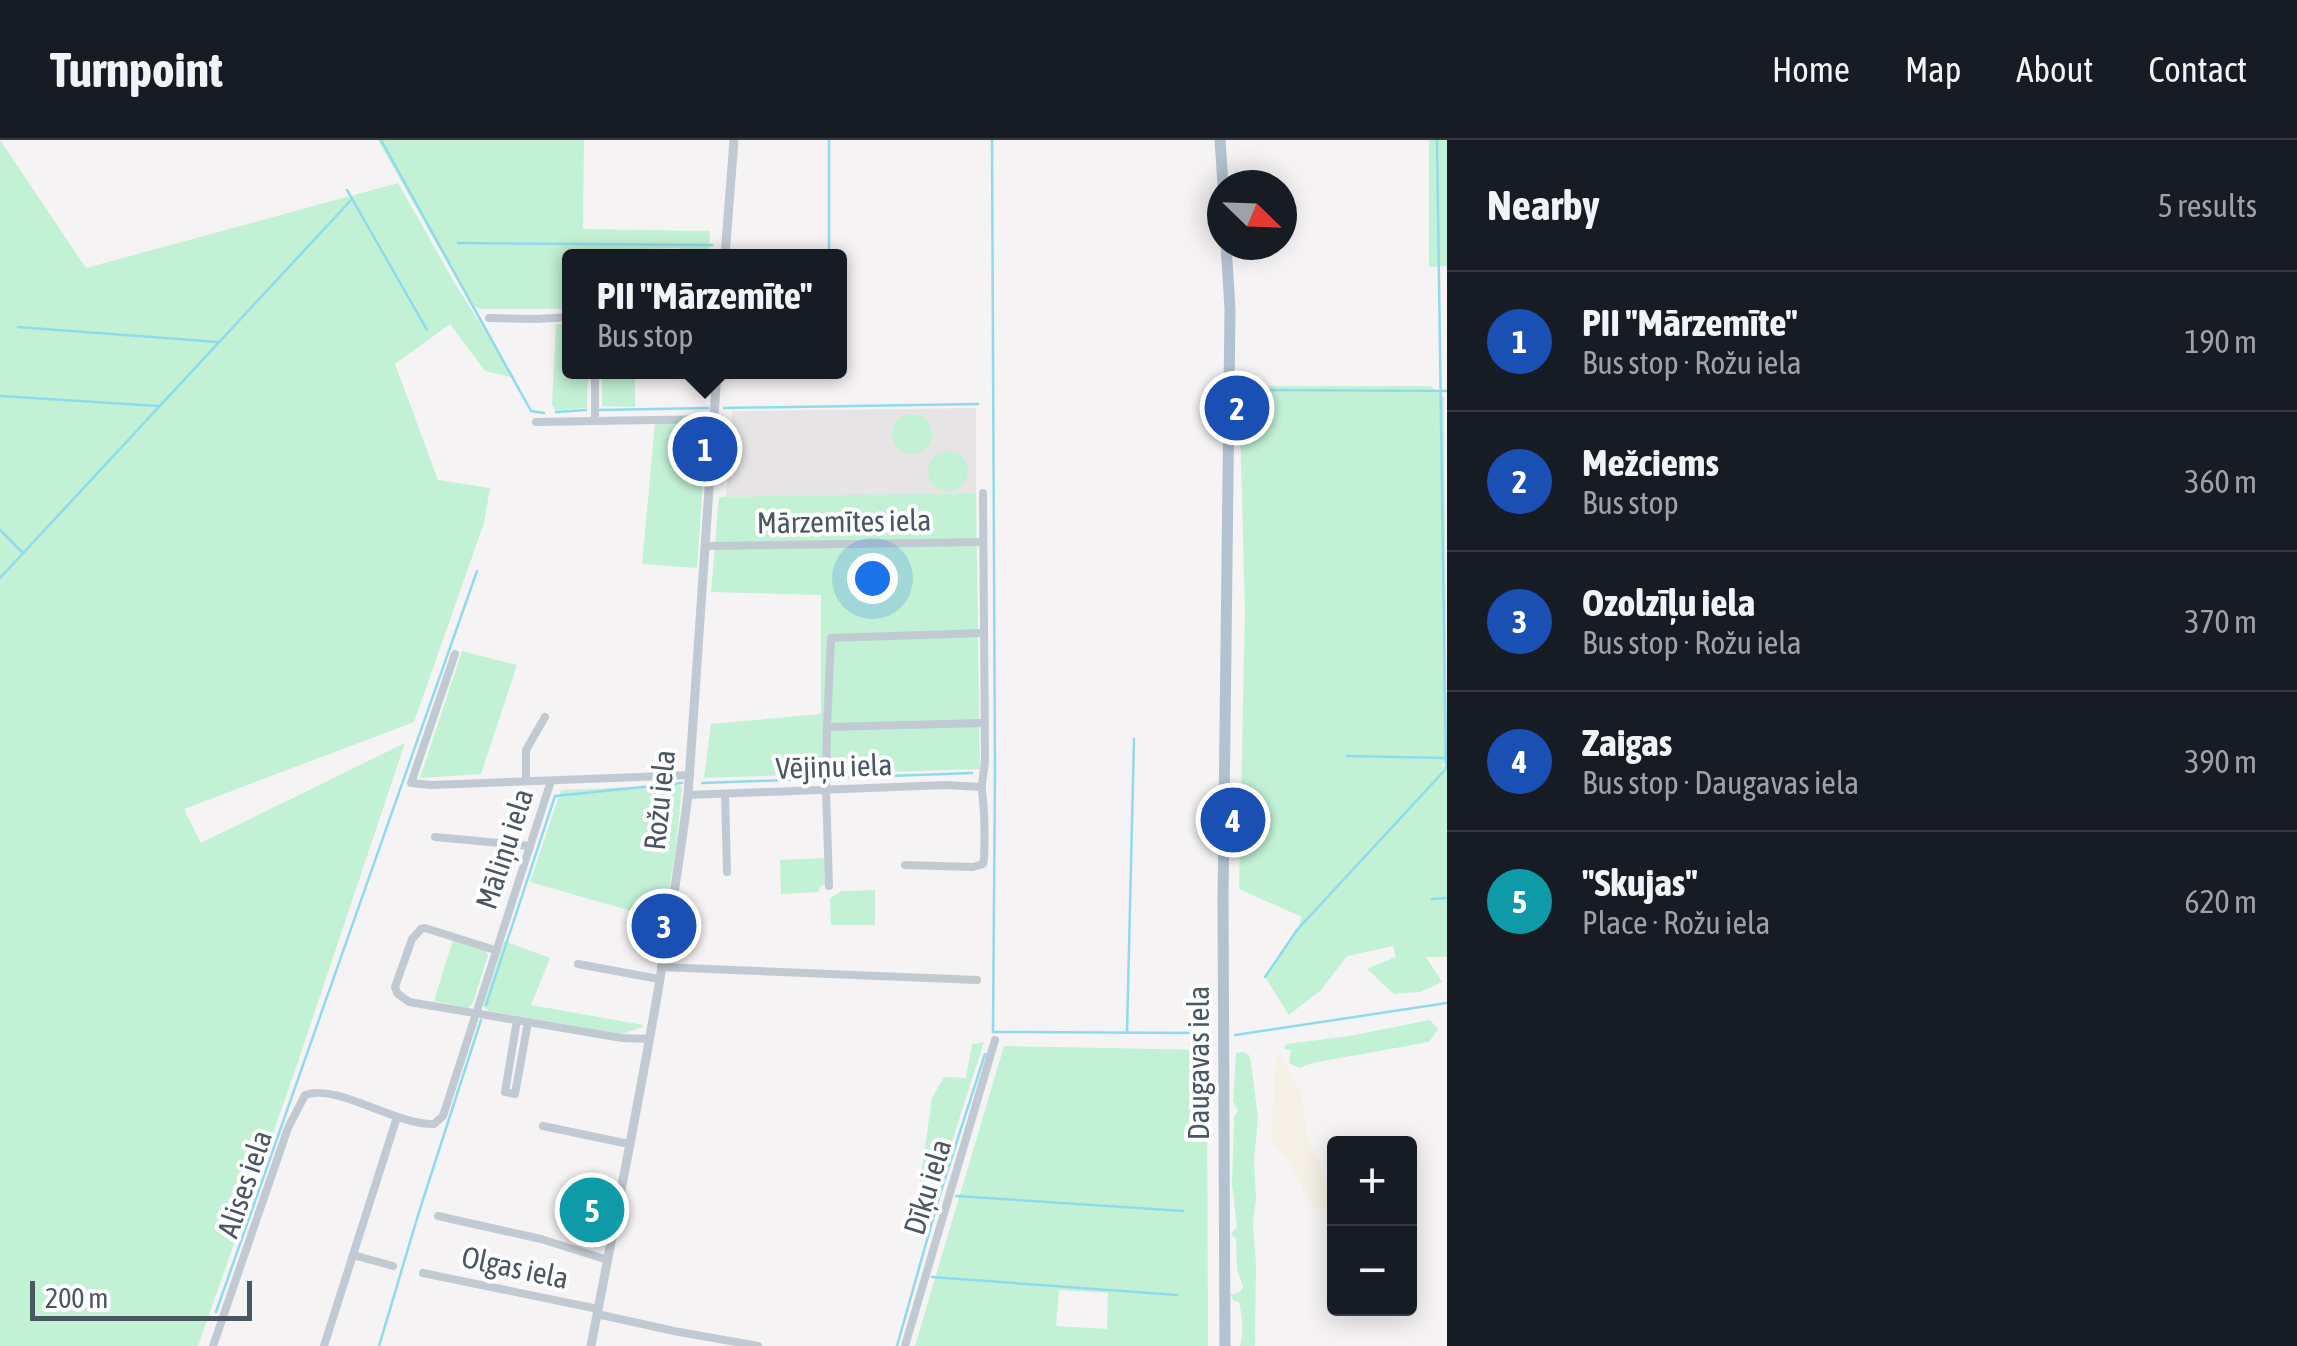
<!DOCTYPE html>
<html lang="en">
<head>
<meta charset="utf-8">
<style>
	:root { --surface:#171b24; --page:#20242c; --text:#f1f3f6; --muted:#9ea1a6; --line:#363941; --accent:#1a73e8 }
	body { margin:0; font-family:"Asap Condensed",sans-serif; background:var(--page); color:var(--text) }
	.controls { position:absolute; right:30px; bottom:30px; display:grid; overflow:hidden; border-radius:10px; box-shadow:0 5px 25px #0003 }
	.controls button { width:90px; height:90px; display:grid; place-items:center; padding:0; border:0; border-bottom:2px solid var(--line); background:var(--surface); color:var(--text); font:50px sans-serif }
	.compass { position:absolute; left:1207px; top:30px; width:90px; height:90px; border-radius:50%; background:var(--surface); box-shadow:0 5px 25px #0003; rotate:113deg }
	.scale { position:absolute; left:30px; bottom:25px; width:222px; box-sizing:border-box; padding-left:10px; border:5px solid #4a5661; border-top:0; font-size:28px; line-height:35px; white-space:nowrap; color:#4a5661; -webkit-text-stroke:8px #fff; paint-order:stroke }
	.you { position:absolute; left:872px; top:438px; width:35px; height:35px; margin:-25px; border:8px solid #fff; border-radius:50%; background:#1a73e8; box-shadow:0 0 0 15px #1a73e833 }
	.badge { display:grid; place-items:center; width:65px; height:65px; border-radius:50%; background:var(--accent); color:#fff; font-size:32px; font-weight:700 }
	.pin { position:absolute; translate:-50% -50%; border:5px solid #fff; box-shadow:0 2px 10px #0006 }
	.popup { position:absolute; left:562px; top:109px; width:285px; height:130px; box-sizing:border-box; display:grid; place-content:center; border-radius:10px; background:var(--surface); filter:drop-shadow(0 2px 8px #0005); font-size:32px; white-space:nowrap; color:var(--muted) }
	.popup b { font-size:38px; color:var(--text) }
	.popup::after { content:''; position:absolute; left:50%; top:100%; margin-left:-20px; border:20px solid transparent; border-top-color:var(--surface) }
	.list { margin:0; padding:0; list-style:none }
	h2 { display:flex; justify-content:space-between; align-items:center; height:130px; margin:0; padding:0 40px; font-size:42px }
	h2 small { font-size:32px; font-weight:400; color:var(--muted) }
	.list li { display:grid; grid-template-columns:65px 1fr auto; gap:30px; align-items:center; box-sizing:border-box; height:140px; padding:0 40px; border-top:2px solid var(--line) }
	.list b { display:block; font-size:38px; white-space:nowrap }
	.list p { margin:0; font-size:32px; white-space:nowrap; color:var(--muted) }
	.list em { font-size:32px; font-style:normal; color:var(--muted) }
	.map { position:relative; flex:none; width:1447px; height:1206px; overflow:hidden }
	header { display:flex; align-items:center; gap:60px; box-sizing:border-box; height:140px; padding:0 50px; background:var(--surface); border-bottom:2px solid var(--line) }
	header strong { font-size:48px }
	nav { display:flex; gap:55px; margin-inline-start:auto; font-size:35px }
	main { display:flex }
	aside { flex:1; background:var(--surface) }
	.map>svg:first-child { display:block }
	.education { fill:#e6e4e5 }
	.green { fill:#c3f1d5; fill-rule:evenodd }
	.sand { fill:#f5f0e5 }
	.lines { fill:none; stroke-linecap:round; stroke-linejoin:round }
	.stream { stroke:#90daee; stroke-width:2.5 }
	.minor { stroke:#c1cad2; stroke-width:8 }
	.tertiary { stroke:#c1cad2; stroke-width:9 }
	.primary { stroke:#b3c2d1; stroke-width:11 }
	.labels { text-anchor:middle; stroke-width:8; stroke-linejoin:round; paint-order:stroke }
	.street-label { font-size:30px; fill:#4a5661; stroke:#fff }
</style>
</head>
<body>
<header>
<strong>Turnpoint</strong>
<nav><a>Home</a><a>Map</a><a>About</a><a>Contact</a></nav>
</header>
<main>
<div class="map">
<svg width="1447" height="1206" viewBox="0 0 1447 1206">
	<rect width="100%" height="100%" fill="#f5f3f3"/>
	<path class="education" d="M976 268V353L726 357 732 271Z"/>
	<g class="green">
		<path d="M0 0 86 128 398 43 454 142 515 238 485 231 450 184 395 224 438 340 490 348 484 383 414 582 184 669 201 703 405 603 298 922 198 1206H0Z"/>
		<path d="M378 0H584L583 89 710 91 709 116H681L680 108 647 109 652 114 651 116H570V169H481L471 165Z"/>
		<path d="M1429 0H1447V126L1429 127Z"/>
		<path d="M556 184 570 185V232H588L587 268 555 270 552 265Z"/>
		<path d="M602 232H635V267L602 266Z"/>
		<path d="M1239 246H1430L1444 257 1447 619 1441 626 1447 627V817H1426L1442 842 1420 852 1394 854 1367 829 1396 817 1393 806 1347 816 1321 850 1289 875 1265 837 1297 790 1302 777 1239 749 1245 472Z"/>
		<circle cx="912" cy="294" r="20"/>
		<path d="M700 281 707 285 697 428 642 424 655 283Z"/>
		<circle cx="948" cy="331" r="20"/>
		<path d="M976 353 980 629 704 638 711 584 821 574V455L711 452 719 357Z"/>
		<path d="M462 511 517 525 481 634 420 638Z"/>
		<path d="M678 645 682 647 675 715 663 780 530 742 561 650Z"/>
		<path d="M824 718 825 745 821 746 818 752 781 754 780 720Z"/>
		<path d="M875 750V785H831L830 758 842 751Z"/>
		<path d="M453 800 485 810 488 815 473 863 468 868 434 861Z"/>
		<path d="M504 801 550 818 531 865 643 885 642 887 622 894 488 871 483 866Z"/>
		<path d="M1430 880 1438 889 1429 902 1312 923 1299 928 1289 923 1291 910H1286L1284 908 1287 904 1349 896Z"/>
		<path d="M984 902 930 1070H916L932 958 944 937 966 938 972 904Z"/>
		<path d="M1004 906 1207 910 1208 1206H915ZM1059 1150 1108 1153 1107 1189 1056 1186Z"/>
		<path d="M1243 912 1249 915 1251 923 1258 977 1254 1020 1256 1059 1253 1084 1256 1124 1255 1206H1240C1244 1192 1242 1176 1239 1162L1234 1161 1230 1155 1240 1152 1243 1147 1237 1129 1236 1099 1231 1094 1237 1087 1232 1044 1234 977 1238 971 1233 961 1236 913Z"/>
	</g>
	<path class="sand" d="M1276 914 1283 915 1289 932 1302 953 1307 997 1323 1029 1328 1063 1322 1072 1313 1065 1290 1025 1271 999Z"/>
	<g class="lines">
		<g class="stream">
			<path d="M381 0 531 271 544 273"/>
			<path d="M829 0V116"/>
			<path d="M992 0 995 632 993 892 1197 893"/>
			<path d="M1437 0 1446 629"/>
			<path d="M347 50 427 190"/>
			<path d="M458 103 712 105"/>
			<path d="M18 187 218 202"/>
			<path d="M1249 250 1447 251"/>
			<path d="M0 256 158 266"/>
			<path d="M724 268 978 264"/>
			<path d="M600 270 708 268"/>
			<path d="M556 272 586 270"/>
			<path d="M0 390 23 413"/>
			<path d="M0 438 352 59"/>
			<path d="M1347 616 1445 618"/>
			<path d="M834 638 972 633"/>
			<path d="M702 643 816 639"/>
			<path d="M1432 759 1447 758"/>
			<path d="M1265 837 1297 790 1444 631"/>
			<path d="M486 865 555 656 682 643"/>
			<path d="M1127 892 1134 599"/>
			<path d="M1235 895 1447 863"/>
			<path d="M956 1056 1183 1071"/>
			<path d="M932 1137 1177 1155"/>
			<path d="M216 1172 477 431"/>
			<path d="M379 1206 419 1072 481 880"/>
			<path d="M897 1206 940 1054 985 914"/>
		</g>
		<g class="minor">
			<path d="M489 178 536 179 570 177"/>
			<path d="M595 280V232"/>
			<path d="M536 282 713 279"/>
			<path d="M705 406 983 402"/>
			<path d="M455 514 411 643 432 645 690 635"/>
			<path d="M827 587 831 498 983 493"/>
			<path d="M526 641V610L545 577"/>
			<path d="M725 654 727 732"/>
			<path d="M688 655 946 645 981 647"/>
			<path d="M435 697 530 706"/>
			<path d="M905 725 973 727 983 724 984 719C985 696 985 674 982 651 981 642 985 629 985 618L983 353"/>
			<path d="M829 746 826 649 827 587 984 583"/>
			<path d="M495 810 425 788 421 789 412 799 395 847 397 853 409 862 622 898 649 899"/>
			<path d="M578 824 659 839"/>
			<path d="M661 827 977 840"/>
			<path d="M517 880 505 952 515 954 528 882"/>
			<path d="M543 986 629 1004"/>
			<path d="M438 1076 541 1099 608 1120"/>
			<path d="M353 1115 393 1126"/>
			<path d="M423 1133 598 1169"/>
			<path d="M597 1174 674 1191 758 1206"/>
			<path d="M213 1206 288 988 305 955C337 943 395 985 434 984L443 976 551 641"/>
			<path d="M324 1206 397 977"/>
			<path d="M905 1206 995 900"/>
		</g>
		<g class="tertiary">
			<path d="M725 116 734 0"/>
			<path d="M591 1206C626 1023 664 840 688 655L717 232"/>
		</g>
		<g class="primary">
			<path d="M1220 0 1223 45"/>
			<path d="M1225 1206 1223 759 1230 169 1226 105"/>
		</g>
	</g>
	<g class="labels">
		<g class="street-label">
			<text transform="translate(844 382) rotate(-1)" y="10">Mārzemītes iela</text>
			<text transform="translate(834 627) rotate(-2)" y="10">Vējiņu iela</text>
			<text transform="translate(660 660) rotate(-84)" y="10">Rožu iela</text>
			<text transform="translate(505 709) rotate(-72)" y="10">Māliņu iela</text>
			<text transform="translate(1199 923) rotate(-90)" y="10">Daugavas iela</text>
			<text transform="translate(245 1044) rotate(-71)" y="10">Alises iela</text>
			<text transform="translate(928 1047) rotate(-73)" y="10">Dīķu iela</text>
			<text transform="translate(515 1128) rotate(12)" y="10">Olgas iela</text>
		</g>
	</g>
</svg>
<div class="controls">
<button>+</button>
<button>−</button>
</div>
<svg class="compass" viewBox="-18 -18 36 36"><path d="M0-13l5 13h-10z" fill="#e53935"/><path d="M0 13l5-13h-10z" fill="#9ea1a6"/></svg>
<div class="scale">200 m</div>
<div class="you"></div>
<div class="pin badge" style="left:705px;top:309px;background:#1a4fb4">1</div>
<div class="popup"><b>PII &quot;Mārzemīte&quot;</b>Bus stop</div>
<div class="pin badge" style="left:1237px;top:268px;background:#1a4fb4">2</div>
<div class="pin badge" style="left:664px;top:786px;background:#1a4fb4">3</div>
<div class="pin badge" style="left:1233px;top:680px;background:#1a4fb4">4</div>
<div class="pin badge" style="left:592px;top:1070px;background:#0f9aa8">5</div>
</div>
<aside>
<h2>Nearby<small>5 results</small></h2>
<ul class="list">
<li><span class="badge" style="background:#1a4fb4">1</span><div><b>PII &quot;Mārzemīte&quot;</b><p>Bus stop · Rožu iela</p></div><em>190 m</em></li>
<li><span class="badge" style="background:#1a4fb4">2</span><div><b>Mežciems</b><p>Bus stop</p></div><em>360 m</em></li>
<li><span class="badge" style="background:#1a4fb4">3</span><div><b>Ozolzīļu iela</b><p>Bus stop · Rožu iela</p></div><em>370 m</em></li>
<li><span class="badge" style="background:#1a4fb4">4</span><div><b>Zaigas</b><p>Bus stop · Daugavas iela</p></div><em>390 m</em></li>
<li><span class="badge" style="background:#0f9aa8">5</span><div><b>&quot;Skujas&quot;</b><p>Place · Rožu iela</p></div><em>620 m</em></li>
</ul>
</aside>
</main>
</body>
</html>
